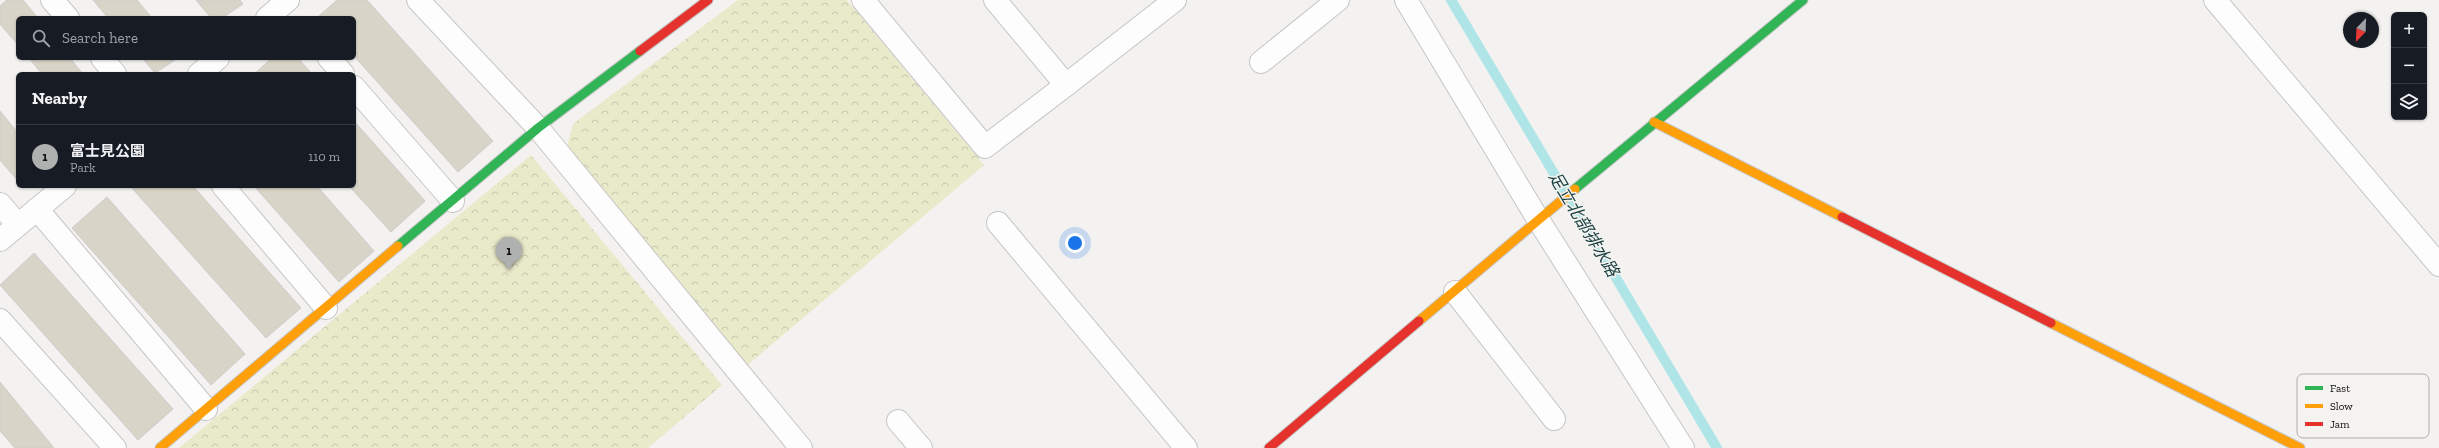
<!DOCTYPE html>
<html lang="en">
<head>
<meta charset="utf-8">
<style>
	:root { --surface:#171b24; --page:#242831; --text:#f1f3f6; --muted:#9ea1a6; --line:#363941; --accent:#afb0b0 }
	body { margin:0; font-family:"Zilla Slab","Noto Sans JP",serif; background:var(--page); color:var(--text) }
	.controls { position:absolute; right:12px; top:12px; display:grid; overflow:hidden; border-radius:6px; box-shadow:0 1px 3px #0004 }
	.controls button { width:36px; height:36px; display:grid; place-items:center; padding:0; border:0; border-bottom:1px solid var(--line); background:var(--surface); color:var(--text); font:20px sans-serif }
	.compass { position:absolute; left:2343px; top:12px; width:36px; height:36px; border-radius:50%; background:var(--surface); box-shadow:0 1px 3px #0004; rotate:203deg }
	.you { position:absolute; left:1075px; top:243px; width:14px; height:14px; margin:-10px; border:3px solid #fff; border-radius:50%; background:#1a73e8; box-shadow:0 0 0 6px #1a73e833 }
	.badge { display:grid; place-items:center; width:26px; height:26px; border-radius:50%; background:var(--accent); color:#111; font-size:13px; font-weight:700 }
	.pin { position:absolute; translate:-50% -33px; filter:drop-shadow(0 1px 2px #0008) }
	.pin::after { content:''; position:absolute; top:21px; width:14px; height:12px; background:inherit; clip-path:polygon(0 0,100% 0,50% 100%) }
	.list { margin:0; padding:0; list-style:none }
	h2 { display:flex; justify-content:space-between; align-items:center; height:52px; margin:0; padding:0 16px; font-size:17px }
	h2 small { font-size:13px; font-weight:400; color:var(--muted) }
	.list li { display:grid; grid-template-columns:26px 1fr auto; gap:12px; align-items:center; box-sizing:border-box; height:64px; padding:0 16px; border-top:1px solid var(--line) }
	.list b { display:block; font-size:15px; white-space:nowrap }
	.list p { margin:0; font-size:13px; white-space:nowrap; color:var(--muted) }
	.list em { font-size:13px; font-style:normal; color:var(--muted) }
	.icon { flex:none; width:22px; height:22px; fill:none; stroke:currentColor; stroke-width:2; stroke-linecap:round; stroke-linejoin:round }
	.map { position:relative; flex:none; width:2439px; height:448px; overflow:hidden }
	.search { position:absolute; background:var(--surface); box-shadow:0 1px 3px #0004; left:16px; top:16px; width:340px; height:44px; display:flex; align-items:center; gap:10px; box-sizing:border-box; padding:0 14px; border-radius:6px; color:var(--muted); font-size:15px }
	.panel { position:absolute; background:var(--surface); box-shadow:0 1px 3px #0004; left:16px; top:72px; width:340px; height:116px; border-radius:6px }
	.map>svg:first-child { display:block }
	.park { fill:url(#park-crowns) }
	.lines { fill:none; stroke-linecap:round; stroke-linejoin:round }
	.stream { stroke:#b0e5e7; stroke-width:10 }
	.building { fill:#d8d4c8; stroke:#cecdcc }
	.street-casing { stroke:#c6c6c5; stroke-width:24 }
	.fast-casing { stroke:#c6c6c5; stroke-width:11 }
	.slow-casing { stroke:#c6c6c5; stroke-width:11 }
	.jam-casing { stroke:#c6c6c5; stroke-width:11 }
	.street { stroke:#fdfdfd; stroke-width:22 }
	.fast { stroke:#30b455; stroke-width:9 }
	.slow { stroke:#ff9f0a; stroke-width:9 }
	.jam { stroke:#e5322d; stroke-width:9 }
	.labels { text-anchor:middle; stroke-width:3; stroke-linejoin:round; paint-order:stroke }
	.water-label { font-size:17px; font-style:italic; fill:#1c4143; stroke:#f4f3ef }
	.key { fill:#f4f3ef; stroke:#afaeab; stroke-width:1 }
	.key-label { font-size:11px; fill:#0d0d0b }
</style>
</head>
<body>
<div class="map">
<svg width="2439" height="448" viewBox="0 0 2439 448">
	<defs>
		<pattern id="park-crowns" width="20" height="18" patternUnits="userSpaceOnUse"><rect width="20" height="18" fill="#e9eaca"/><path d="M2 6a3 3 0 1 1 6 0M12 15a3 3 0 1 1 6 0" fill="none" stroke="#c7c8ac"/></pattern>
	</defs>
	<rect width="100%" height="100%" fill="#f3f2f0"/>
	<g class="park">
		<path d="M738 0H847L984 165 744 368 565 154 573 124Z"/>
		<path d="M531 155 722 385 648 448H179Z"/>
	</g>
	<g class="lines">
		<path class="stream" d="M1451 0 1717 448"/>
	</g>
	<g class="building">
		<path d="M7 0H23L38 18H18V45L0 24V6Z"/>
		<path d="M93 0H137L152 18H108Z"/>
		<path d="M196 0H240L243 4 222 18H211Z"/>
		<path d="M337 0H367L493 141 458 172 354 56V18H320L319 16Z"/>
		<path d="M29 58H70L83 74H42Z"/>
		<path d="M142 58H178L155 73Z"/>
		<path d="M272 58H298L312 74H254Z"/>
		<path d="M0 111 18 133V181L0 160Z"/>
		<path d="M354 121 425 201 391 232 349 186H354Z"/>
		<path d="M130 186H193L301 308 266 338Z"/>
		<path d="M254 186H317L374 251 339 282Z"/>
		<path d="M107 197 245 354 211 385 72 228Z"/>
		<path d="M34 253 173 409 138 440 0 285Z"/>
		<path d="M0 382 54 448H15L0 431Z"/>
	</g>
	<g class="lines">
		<g class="street-casing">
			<g id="street">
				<path d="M52 0 68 18"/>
				<path d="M418 0 538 128 801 448"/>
				<path d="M863 0 985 147 1066 85"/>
				<path d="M995 0 1066 85 1175 0"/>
				<path d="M1406 0 1539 221 1683 448"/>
				<path d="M2215 0 2439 265"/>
				<path d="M267 18 288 0"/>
				<path d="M102 58 115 74"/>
				<path d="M329 58 343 74"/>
				<path d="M1261 62 1338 0"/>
				<path d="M199 74 218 58"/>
				<path d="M354 87 453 201"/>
				<path d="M223 186 326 308"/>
				<path d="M0 204 18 225"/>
				<path d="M37 209 206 409"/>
				<path d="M998 223 1186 448"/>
				<path d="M0 240 65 186"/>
				<path d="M1455 292 1554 419"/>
				<path d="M0 320 115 448"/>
				<path d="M898 421 921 448"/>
			</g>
		</g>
		<g class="fast-casing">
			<g id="fast">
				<path d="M1575 189 1803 0"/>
				<path d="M398 246 538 128 640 51"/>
			</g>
		</g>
		<g class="slow-casing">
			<g id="slow">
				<path d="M1654 122 1842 217"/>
				<path d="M1419 321 1575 189"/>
				<path d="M2051 323 2300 448"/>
				<path d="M160 448 398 246"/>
			</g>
		</g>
		<g class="jam-casing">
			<g id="jam">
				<path d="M640 51 708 0"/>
				<path d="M1842 217 2051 323"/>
				<path d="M1269 448 1419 321"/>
			</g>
		</g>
		<use href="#street" class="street"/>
		<use href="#fast" class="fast"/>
		<use href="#slow" class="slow"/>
		<use href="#jam" class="jam"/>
	</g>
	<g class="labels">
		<g class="water-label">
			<text transform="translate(1584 224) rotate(59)" y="6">足立北部排水路</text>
		</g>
	</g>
	<rect x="2297" y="374" width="132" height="64" rx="6" class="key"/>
	<rect x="2305" y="386" width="18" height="4" fill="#30b455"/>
	<rect x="2305" y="404" width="18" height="4" fill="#ff9f0a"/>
	<rect x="2305" y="422" width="18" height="4" fill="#e5322d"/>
	<g class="key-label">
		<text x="2330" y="392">Fast</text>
		<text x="2330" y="410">Slow</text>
		<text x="2330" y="428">Jam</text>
	</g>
</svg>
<div class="controls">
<button>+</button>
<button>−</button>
<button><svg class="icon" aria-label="layers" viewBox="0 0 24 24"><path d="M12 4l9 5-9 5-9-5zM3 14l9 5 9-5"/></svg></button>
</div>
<svg class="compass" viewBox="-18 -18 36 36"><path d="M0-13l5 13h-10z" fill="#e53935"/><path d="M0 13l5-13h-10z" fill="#9ea1a6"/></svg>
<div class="you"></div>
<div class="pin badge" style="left:509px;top:270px">1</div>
<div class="search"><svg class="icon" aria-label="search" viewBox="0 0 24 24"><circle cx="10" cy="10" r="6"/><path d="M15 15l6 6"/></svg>Search here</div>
<section class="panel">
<h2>Nearby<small></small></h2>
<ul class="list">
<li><span class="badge">1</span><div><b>富士見公園</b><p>Park</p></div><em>110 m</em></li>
</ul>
</section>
</div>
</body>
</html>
